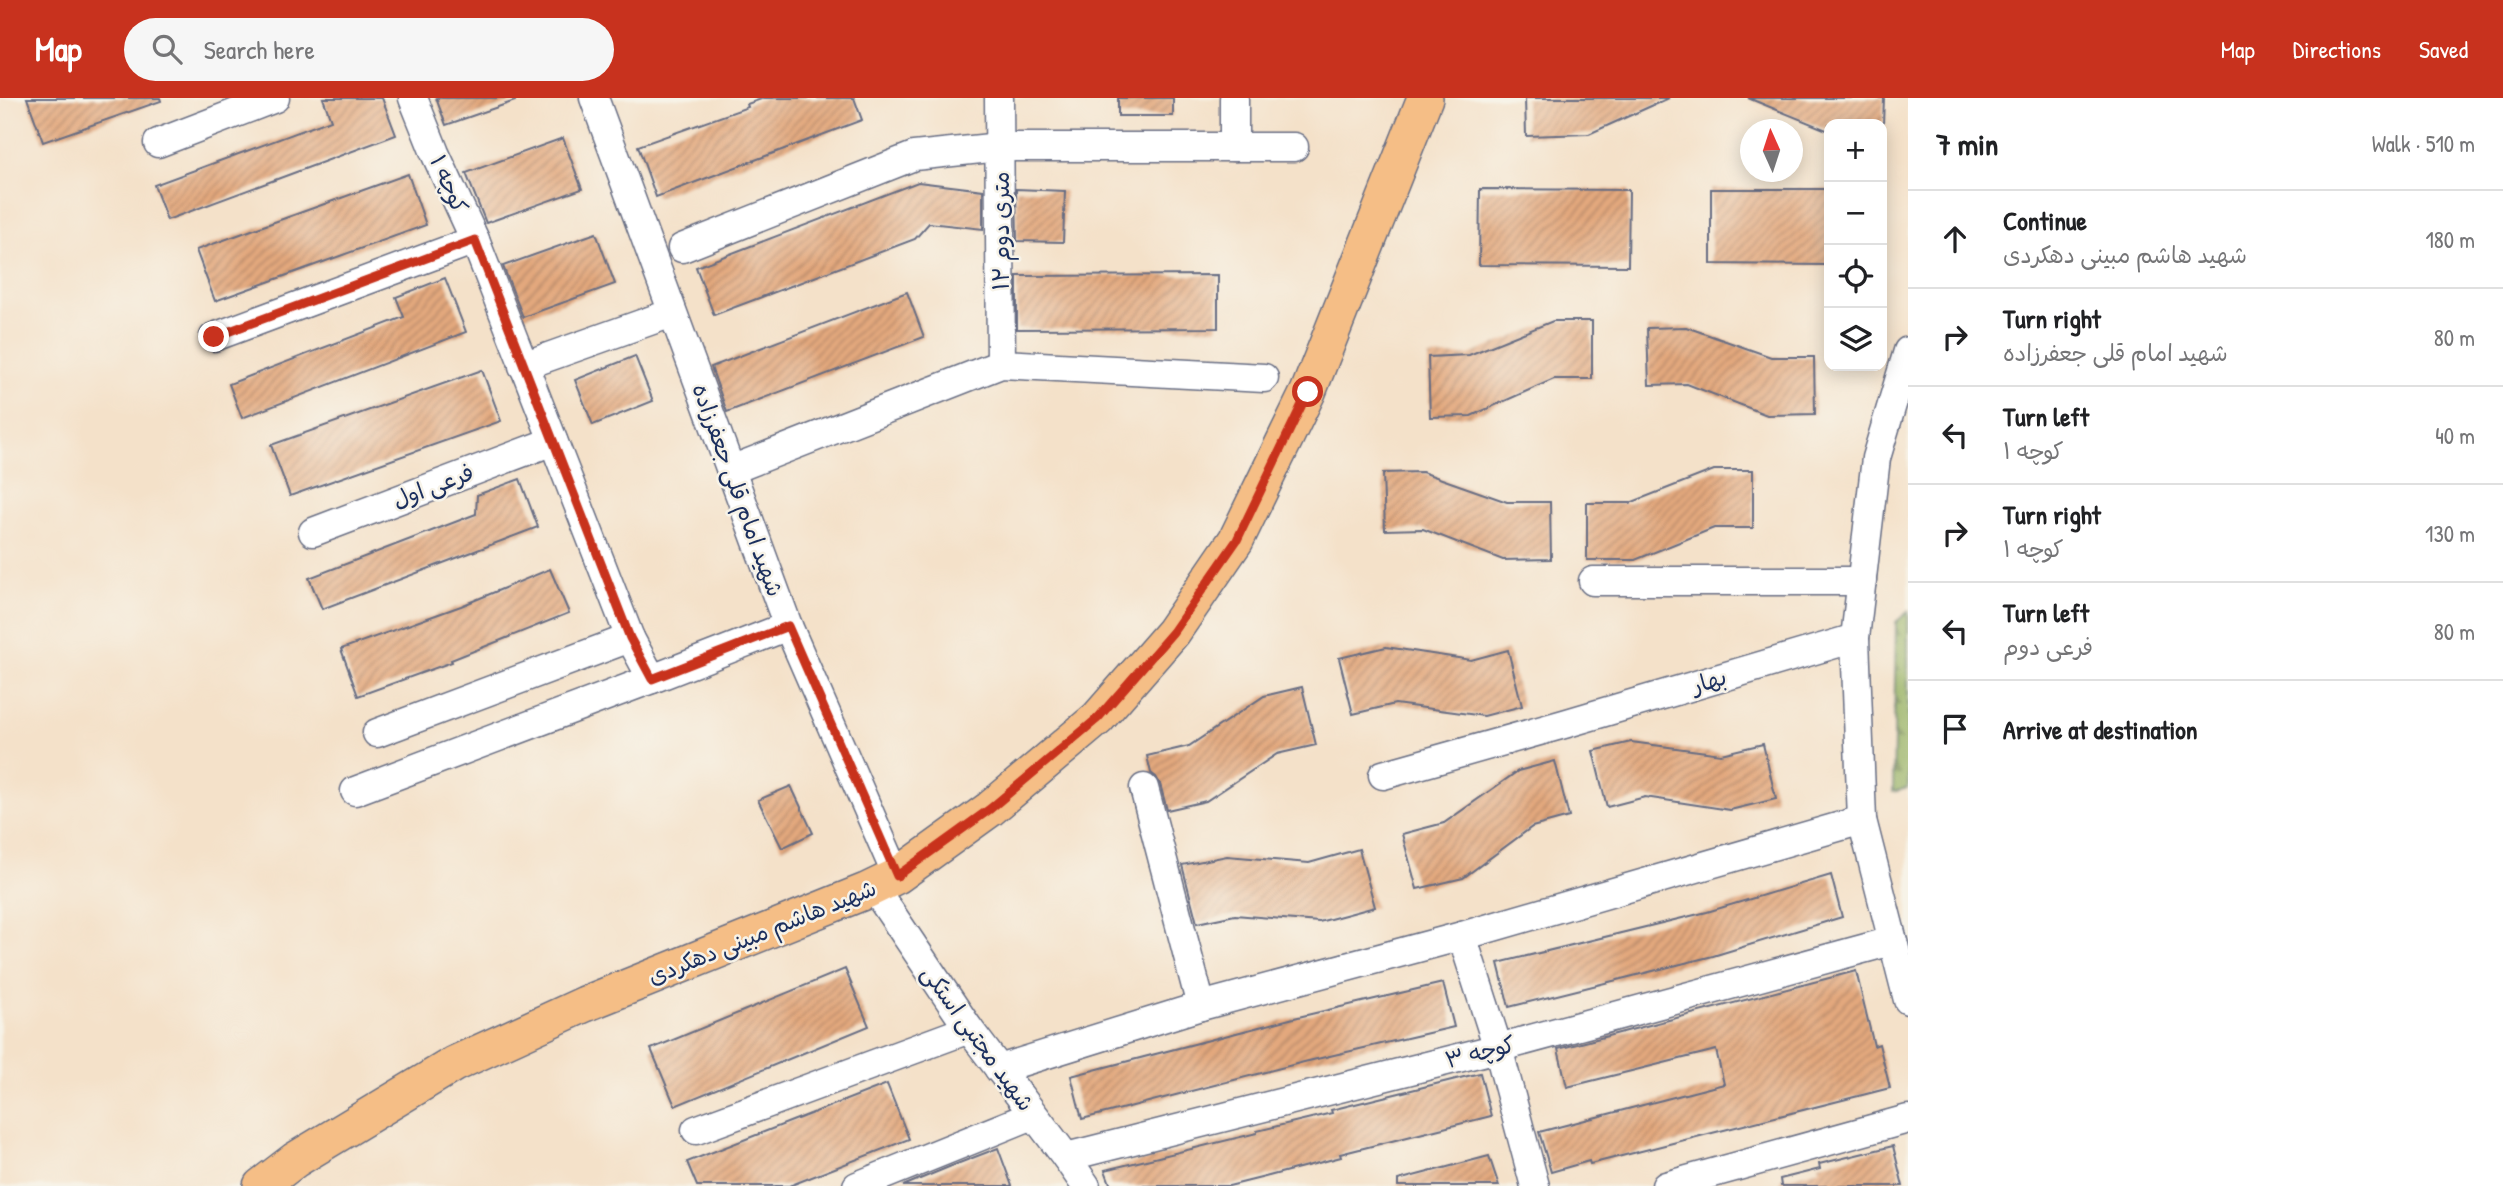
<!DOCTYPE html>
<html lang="en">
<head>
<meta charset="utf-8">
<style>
	:root { --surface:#fff; --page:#f6f6f6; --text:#202124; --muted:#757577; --line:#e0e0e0; --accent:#c8321e }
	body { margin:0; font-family:"Patrick Hand","Playpen Sans Arabic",sans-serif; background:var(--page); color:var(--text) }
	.controls { position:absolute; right:21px; top:21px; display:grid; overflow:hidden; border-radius:14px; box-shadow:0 4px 18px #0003 }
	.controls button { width:63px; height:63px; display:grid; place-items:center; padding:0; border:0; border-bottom:2px solid var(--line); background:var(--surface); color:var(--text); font:35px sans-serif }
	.compass { position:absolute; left:1740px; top:21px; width:63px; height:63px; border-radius:50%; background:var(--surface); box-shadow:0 4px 18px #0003; rotate:357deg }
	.stop { position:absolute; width:21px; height:21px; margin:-16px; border:5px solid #c8321e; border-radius:50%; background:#fff }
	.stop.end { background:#c8321e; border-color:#fff; box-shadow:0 2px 7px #0008 }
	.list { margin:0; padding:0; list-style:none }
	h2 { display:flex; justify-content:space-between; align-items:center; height:91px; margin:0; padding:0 28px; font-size:30px }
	h2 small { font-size:23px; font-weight:400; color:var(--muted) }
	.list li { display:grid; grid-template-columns:46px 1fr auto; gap:21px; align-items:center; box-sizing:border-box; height:98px; padding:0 28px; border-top:2px solid var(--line) }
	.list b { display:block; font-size:26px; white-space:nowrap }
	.list p { margin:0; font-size:23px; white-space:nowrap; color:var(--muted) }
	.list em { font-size:23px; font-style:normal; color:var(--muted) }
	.icon { flex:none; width:38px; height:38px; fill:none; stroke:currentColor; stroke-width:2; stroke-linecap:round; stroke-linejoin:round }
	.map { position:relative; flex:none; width:1908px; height:1088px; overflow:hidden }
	header { display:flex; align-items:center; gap:42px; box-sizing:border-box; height:98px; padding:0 35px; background:var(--accent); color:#fff }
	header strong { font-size:33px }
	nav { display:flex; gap:38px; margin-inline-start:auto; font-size:24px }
	.search { width:490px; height:63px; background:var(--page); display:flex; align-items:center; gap:18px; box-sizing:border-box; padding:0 24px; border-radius:38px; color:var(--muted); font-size:26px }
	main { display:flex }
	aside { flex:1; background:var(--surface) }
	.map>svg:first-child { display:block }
	.forest { fill:url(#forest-firs); stroke:#5a7062; stroke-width:2 }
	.building { fill:url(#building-hatch) }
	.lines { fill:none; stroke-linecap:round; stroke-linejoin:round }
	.minor-casing { stroke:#676d83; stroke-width:31 }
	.major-casing { stroke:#676d83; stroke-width:38 }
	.minor { stroke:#fff; stroke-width:28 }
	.major { stroke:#f5be86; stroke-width:35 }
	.route { stroke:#c8321e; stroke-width:9 }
	.labels { text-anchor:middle; stroke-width:5; stroke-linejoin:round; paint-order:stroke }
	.street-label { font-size:23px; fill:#1b2f5e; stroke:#f7f3e8 }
</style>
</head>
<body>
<header>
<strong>Map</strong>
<div class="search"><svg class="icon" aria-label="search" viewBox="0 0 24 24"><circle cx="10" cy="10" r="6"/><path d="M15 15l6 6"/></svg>Search here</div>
<nav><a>Map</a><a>Directions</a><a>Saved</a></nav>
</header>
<main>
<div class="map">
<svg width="1908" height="1088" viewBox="0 0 1908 1088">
	<defs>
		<pattern id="forest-firs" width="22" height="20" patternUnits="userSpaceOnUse" patternTransform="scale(1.75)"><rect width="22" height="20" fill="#98b265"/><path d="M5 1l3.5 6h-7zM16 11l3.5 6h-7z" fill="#7b9156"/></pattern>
		<pattern id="building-hatch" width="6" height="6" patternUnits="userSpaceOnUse" patternTransform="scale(1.75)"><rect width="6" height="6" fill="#e3a87d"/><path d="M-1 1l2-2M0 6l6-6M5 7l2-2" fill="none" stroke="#b7896a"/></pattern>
	</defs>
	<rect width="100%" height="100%" fill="#f7f3e8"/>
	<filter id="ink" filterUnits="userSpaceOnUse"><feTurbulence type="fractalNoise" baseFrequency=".0143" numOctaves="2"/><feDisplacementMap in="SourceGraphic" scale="14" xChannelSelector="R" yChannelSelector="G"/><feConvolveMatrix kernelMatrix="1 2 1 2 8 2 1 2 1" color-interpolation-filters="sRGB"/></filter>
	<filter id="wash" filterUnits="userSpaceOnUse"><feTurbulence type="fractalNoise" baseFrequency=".00686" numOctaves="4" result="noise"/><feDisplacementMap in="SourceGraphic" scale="28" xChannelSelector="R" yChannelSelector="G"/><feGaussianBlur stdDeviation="1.57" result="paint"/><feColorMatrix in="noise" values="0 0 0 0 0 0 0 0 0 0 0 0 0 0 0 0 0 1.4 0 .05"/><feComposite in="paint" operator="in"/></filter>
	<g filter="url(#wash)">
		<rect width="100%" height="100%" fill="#f4e1c9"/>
		<path class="forest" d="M1908 514V690L1893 694 1896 524Z"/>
		<g id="blocks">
			<g class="building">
				<path d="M27 0H160L161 3 43 44Z"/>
				<path d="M323 0H382L396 37 167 122 154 87 331 22Z"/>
				<path d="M436 0H515V3L446 27Z"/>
				<path d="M764 0H854L862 22 656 99 638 48 748 9 747 6Z"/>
				<rect x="1118" y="0" width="55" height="18"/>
				<path d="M1525 0H1669L1589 36 1526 38Z"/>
				<path d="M1748 0H1884L1883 26H1829V33Z"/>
				<path d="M563 40 582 91 486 125 466 75Z"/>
				<path d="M408 76 426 127 215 203 196 152Z"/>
				<path d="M918 84 983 92V131L929 125 915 141 714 217 696 169Z"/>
				<path d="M1016 91 1065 93 1063 144 1017 143Z"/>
				<path d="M1480 91 1629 92 1628 168 1479 167Z"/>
				<path d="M1711 91H1829V167L1711 166Z"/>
				<path d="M596 135 615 186 523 219 503 168Z"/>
				<path d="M1218 177V230L1017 231V178Z"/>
				<path d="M445 180 466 234 242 320 229 286 404 219 396 199Z"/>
				<path d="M907 194 924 239 727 314 711 269Z"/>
				<path d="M1553 223H1592V281H1554L1471 318 1430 319 1428 259 1469 257Z"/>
				<path d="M1686 229 1771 259H1814L1815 316 1767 317 1687 286 1649 287 1647 230Z"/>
				<path d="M635 258 653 303 593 327 575 282Z"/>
				<path d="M482 272 501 323 290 398 271 347Z"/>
				<path d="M1714 372H1753V430H1714L1635 462H1587V405H1630Z"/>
				<path d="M1422 374 1507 404H1550L1551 461 1503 462 1423 431 1385 432 1383 375Z"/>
				<path d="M520 381 538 429 322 511 309 480 476 416 477 397Z"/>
				<path d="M550 471 569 515 451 562 452 564 358 598 341 551 461 508Z"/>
				<path d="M1386 549 1471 562 1508 552 1522 608 1484 618 1395 606 1353 616 1339 560Z"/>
				<path d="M1302 589 1316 647 1277 656 1206 703 1167 712 1160 686 1156 679 1151 675 1147 658 1189 648 1264 598Z"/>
				<path d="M1631 644 1721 656 1763 646 1776 701 1730 712 1645 699 1607 709 1593 653Z"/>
				<path d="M1555 663 1569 719 1532 729 1463 780 1417 791 1402 736 1444 725 1518 673Z"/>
				<path d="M791 688 813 735 782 750 758 702Z"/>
				<path d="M1359 751 1375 809 1319 824 1235 817 1197 825 1182 767 1227 758 1309 765Z"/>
				<path d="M1831 777 1842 819 1713 858 1509 909 1498 865 1707 814Z"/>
				<path d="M845 871 869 928 675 1008 651 951Z"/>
				<path d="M1856 873 1874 948 1879 946 1890 990 1590 1066 1589 1063 1551 1074 1539 1034 1724 986 1716 952 1567 989 1558 951Z"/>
				<path d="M1443 885 1454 929 1304 964 1082 1021 1071 978 1294 920Z"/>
				<path d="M1480 975 1491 1018 1340 1056 1341 1059 1265 1079 1229 1088H1111L1105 1072 1257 1035V1033L1332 1015 1331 1012Z"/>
				<path d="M887 986 909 1041 789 1088H697L687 1064Z"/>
				<path d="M1893 1048 1903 1088H1781L1780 1081 1820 1071 1819 1066Z"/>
				<path d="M998 1050 1012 1088H903L949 1069Z"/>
				<path d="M1489 1058 1499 1088H1398V1082Z"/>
			</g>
		</g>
	</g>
	<g filter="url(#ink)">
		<use href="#blocks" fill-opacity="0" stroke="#676d83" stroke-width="2"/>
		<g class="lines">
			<g class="minor-casing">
				<g id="minor">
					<path d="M413 0 435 55 475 142 630 540 652 581 788 528"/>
					<path d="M594 0 788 528 897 778"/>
					<path d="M999 0 1001 266"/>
					<path d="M1234 0V49"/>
					<path d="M158 45 275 0"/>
					<path d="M682 150 914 58 1000 49H1294"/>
					<path d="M214 239 475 142"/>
					<path d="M1908 253 1876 360 1855 540 1862 722 1908 902"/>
					<path d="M523 268 672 215"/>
					<path d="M731 372 1001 266 1264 280"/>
					<path d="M313 434 553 343"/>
					<path d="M1593 483H1862"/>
					<path d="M377 635 630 540"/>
					<path d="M1383 677 1564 626 1855 540"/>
					<path d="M1144 690 1201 908"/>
					<path d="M355 693 652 581"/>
					<path d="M874 790 969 931 1066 1059 1086 1088"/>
					<path d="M1462 838 1498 950 1535 1088"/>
					<path d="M999 971 1201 908 1462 838 1862 722"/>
					<path d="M696 1032 969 931"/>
					<path d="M1066 1059 1498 950 1892 843"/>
					<path d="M857 1088 1033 1017"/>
					<path d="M1666 1088 1908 1021"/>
				</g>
			</g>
			<g class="major-casing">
				<path id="major" d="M261 1088 295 1062 454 966 585 906 866 793 897 778 990 711 1098 620 1173 534 1236 442 1308 294 1425 0"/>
			</g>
			<use href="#minor" class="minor"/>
			<use href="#major" class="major"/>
		</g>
	</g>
	<g class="lines" filter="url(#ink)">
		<path class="route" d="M214 239 475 142 630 540 652 581 788 528 897 778 990 711 1098 620 1173 534 1237 442 1308 294"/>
	</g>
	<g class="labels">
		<g class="street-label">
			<text transform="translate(449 86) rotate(66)" y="8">کوچه ۱</text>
			<text transform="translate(1001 133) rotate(-90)" y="8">۱۲ متری دوم</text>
			<text transform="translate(433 388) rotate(-21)" y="8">فرعی اول</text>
			<text transform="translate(738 392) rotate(70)" y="8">شهید امام قلی جعفرزاده</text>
			<text transform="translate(1709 583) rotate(-17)" y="8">بهار</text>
			<text transform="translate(762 834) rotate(-22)" y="8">شهید هاشم مبینی دهکردی</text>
			<text transform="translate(978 940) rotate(54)" y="8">شهید مجتبی استکی</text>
			<text transform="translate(1480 954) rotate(-14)" y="8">کوچه ۳</text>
		</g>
	</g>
</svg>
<div class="controls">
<button>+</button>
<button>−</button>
<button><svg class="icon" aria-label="locate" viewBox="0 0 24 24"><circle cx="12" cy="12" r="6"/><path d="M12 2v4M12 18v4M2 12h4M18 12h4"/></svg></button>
<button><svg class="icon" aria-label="layers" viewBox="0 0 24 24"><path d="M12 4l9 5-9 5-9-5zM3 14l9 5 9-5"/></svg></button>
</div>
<svg class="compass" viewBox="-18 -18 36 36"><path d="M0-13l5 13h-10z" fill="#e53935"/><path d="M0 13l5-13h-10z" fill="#757577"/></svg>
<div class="stop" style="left:1308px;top:294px"></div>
<div class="stop end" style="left:214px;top:239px"></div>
</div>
<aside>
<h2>7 min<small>Walk · 510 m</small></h2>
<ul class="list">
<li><svg class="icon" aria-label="ahead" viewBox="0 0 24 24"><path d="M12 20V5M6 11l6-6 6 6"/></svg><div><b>Continue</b><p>شهید هاشم مبینی دهکردی</p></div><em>180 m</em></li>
<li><svg class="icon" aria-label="right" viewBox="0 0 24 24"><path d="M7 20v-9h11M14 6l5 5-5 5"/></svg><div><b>Turn right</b><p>شهید امام قلی جعفرزاده</p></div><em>80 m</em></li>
<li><svg class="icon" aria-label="left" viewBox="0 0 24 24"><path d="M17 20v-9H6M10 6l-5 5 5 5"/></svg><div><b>Turn left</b><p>کوچه ۱</p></div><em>40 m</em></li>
<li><svg class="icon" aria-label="right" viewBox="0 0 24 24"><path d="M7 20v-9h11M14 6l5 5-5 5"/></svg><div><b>Turn right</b><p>کوچه ۱</p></div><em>130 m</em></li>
<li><svg class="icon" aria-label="left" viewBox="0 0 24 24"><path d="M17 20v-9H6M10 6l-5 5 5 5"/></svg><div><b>Turn left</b><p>فرعی دوم</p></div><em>80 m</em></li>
<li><svg class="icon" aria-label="arrive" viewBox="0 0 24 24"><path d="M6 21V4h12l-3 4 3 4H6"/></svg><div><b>Arrive at destination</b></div></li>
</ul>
</aside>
</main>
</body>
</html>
